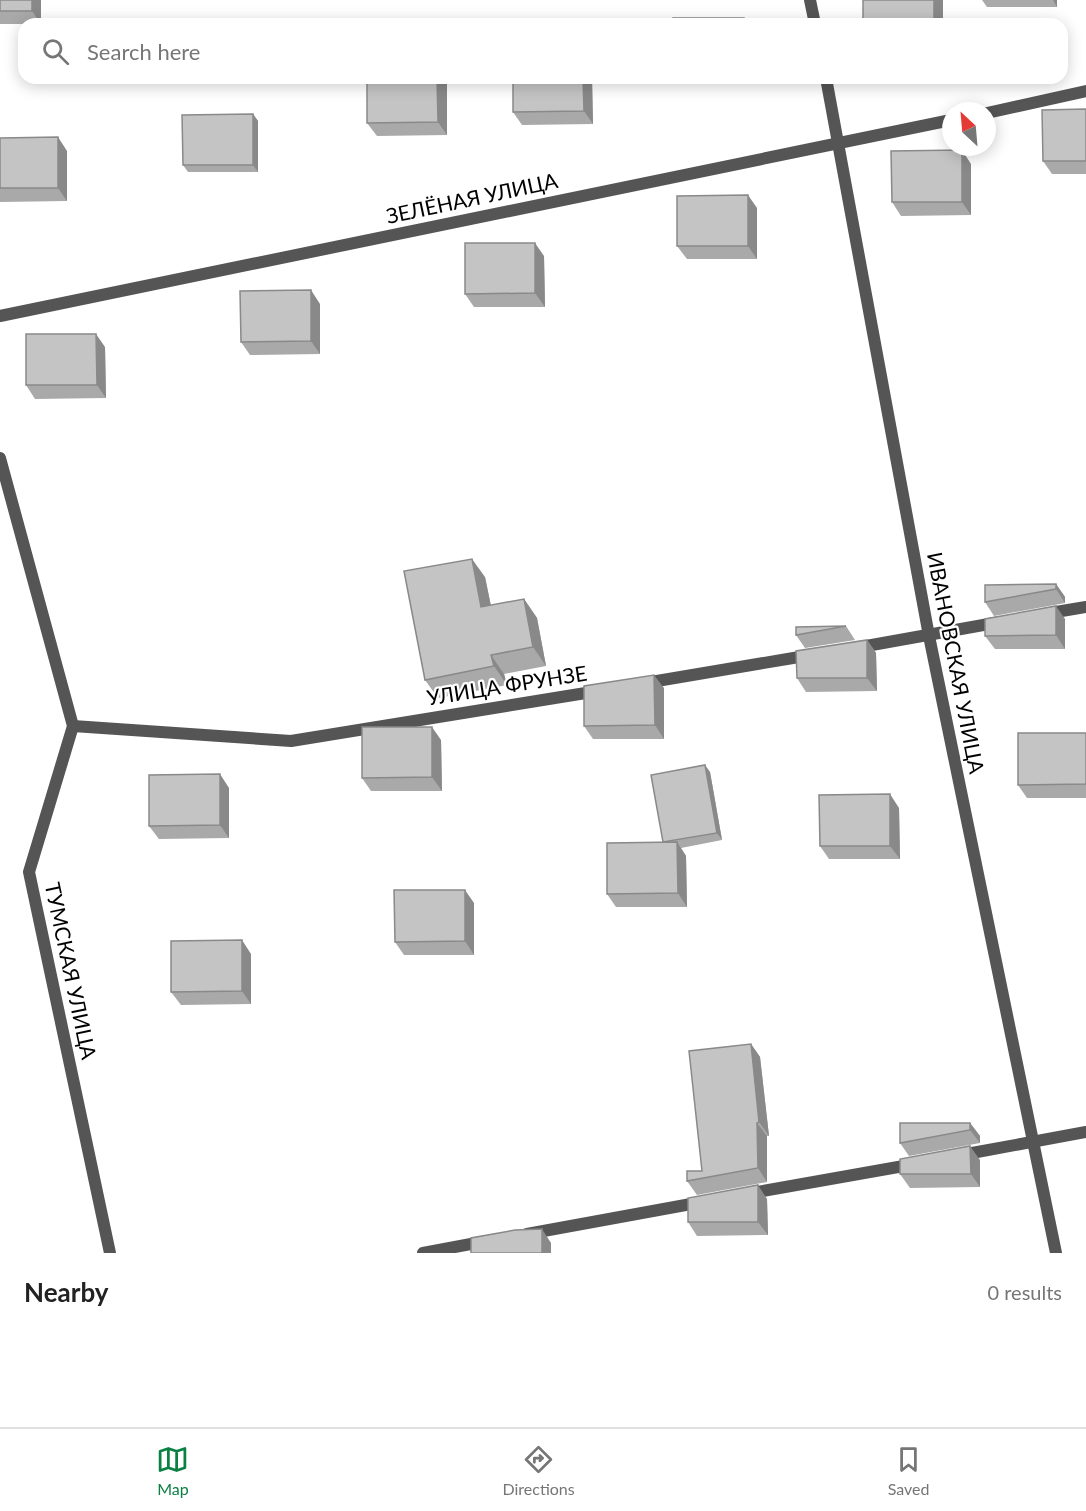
<!DOCTYPE html>
<html lang="en">
<head>
<meta charset="utf-8">
<style>
	:root { --surface:#fff; --page:#f2f2f2; --text:#222; --muted:#767676; --line:#e0e0e0; --accent:#0b8043 }
	body { margin:0; font-family:Lato,sans-serif; background:var(--page); color:var(--text) }
	.compass { position:absolute; left:942px; top:102px; width:54px; height:54px; border-radius:50%; background:var(--surface); box-shadow:0 3px 15px #0003; rotate:334deg }
	.list { margin:0; padding:0; list-style:none }
	h2 { display:flex; justify-content:space-between; align-items:center; height:78px; margin:0; padding:0 24px; font-size:26px }
	h2 small { font-size:20px; font-weight:400; color:var(--muted) }
	.icon { flex:none; width:33px; height:33px; fill:none; stroke:currentColor; stroke-width:2; stroke-linecap:round; stroke-linejoin:round }
	.map { position:relative; flex:none; width:1086px; height:1253px; overflow:hidden }
	.search { position:absolute; background:var(--surface); box-shadow:0 3px 15px #0003; left:18px; right:18px; top:18px; height:66px; display:flex; align-items:center; gap:15px; box-sizing:border-box; padding:0 21px; border-radius:18px; color:var(--muted); font-size:22px }
	.sheet { height:174px; background:var(--surface) }
	nav { display:flex; justify-content:space-around; align-items:center; box-sizing:border-box; height:84px; border-top:2px solid var(--line); background:var(--surface); font-size:16px; color:var(--muted) }
	nav a { display:grid; justify-items:center; gap:3px }
	nav .on { color:var(--accent) }
	.map>svg:first-child { display:block }
	.lines { fill:none; stroke-linecap:round; stroke-linejoin:round }
	.minor { stroke:#555; stroke-width:12 }
	.wall { fill:#a9a9a9 }
	.shaded-wall { fill:#898989 }
	.building { fill:#c4c4c4; stroke:#898989; stroke-width:1.5 }
	.labels { text-anchor:middle; stroke-width:4.5; stroke-linejoin:round; paint-order:stroke }
	.street-label { font-size:21px; fill:#000; stroke:#fff }
</style>
</head>
<body>
<div class="map">
<svg width="1086" height="1253" viewBox="0 0 1086 1253">
	<rect width="100%" height="100%" fill="#fff"/>
	<g class="lines">
		<g class="minor">
			<path d="M810 0 815 24"/>
			<path d="M826 78 929 636 1056 1253"/>
			<path d="M987 113 1086 91"/>
			<path d="M0 316 951 120"/>
			<path d="M0 458 73 726 29 872 110 1253"/>
			<path d="M1044 614 1086 607"/>
			<path d="M855 648 1000 622"/>
			<path d="M645 683 811 655"/>
			<path d="M73 726 291 741 598 691"/>
			<path d="M961 1155 1086 1132"/>
			<path d="M746 1194 915 1164"/>
			<path d="M527 1234 702 1202"/>
			<path d="M423 1253 487 1241"/>
		</g>
	</g>
	<g class="wall">
		<rect x="0" y="0" width="41" height="24"/>
		<path d="M982 0H1057V7H987Z"/>
		<path d="M513 78H592L593 124 522 125 513 112Z"/>
		<path d="M680 78H753V81L683 82Z"/>
		<path d="M447 84V135L377 136 367 123Z"/>
		<path d="M1086 109V174H1052L1043 161Z"/>
		<path d="M253 114 258 121V172H188L183 165Z"/>
		<path d="M0 138 67 151V201L0 202Z"/>
		<path d="M971 164V215L901 216 892 202Z"/>
		<path d="M757 208V259H687L677 246Z"/>
		<path d="M544 256 545 307H474L465 294Z"/>
		<path d="M320 304V354L250 355 241 342Z"/>
		<path d="M105 347 106 398 35 399 26 385Z"/>
		<path d="M485 577 491 606 524 599 537 618 546 666 504 674 507 685 438 698 425 680Z"/>
		<path d="M1056 584 1065 597V603L994 616 985 602Z"/>
		<path d="M1065 619V649H995L985 636Z"/>
		<path d="M846 626 855 640 805 648 796 635Z"/>
		<path d="M867 640 876 653 877 691 806 692 797 678Z"/>
		<path d="M664 688V739H593L584 726Z"/>
		<path d="M1086 733V798H1027L1018 785Z"/>
		<path d="M441 740 442 791H371L362 778Z"/>
		<path d="M710 772 722 840 681 848 686 856 687 907H616L607 894 663 842Z"/>
		<path d="M229 788V838L159 839 149 826Z"/>
		<path d="M899 808 900 859H829L820 846Z"/>
		<path d="M474 903V955H404L395 942Z"/>
		<path d="M251 954V1004L181 1005 171 992Z"/>
		<path d="M751 1044 760 1057 769 1136H767V1182L697 1195 687 1181 702 1171Z"/>
		<path d="M970 1123 980 1136V1143L909 1156 900 1143Z"/>
		<path d="M980 1160V1187L910 1188 900 1174Z"/>
		<path d="M767 1199 768 1235 697 1236 688 1222Z"/>
	</g>
	<g class="shaded-wall">
		<path d="M32 0H41V24L32 11Z"/>
		<rect x="934" y="0" width="9" height="24"/>
		<path d="M1053 0H1057V7Z"/>
		<path d="M744 18 748 24H744Z"/>
		<path d="M437 78H442L447 84V135L438 122Z"/>
		<path d="M583 78H592L593 124 584 111Z"/>
		<path d="M253 114 258 121V172L253 165Z"/>
		<path d="M58 137 67 151V201L58 188Z"/>
		<path d="M962 150 971 164V215L962 202Z"/>
		<path d="M748 195 757 208V259L748 246Z"/>
		<path d="M535 243 544 256 545 307 535 293Z"/>
		<path d="M311 290 320 304V354L311 341Z"/>
		<path d="M96 334 105 347 106 398 97 385Z"/>
		<path d="M472 559 485 577 495 626 481 607Z"/>
		<path d="M1056 584 1065 597V603L1056 589Z"/>
		<path d="M524 599 537 618 546 666 533 647Z"/>
		<path d="M1056 606 1065 619V649L1056 635Z"/>
		<path d="M867 640 876 653 877 691 867 678Z"/>
		<path d="M491 655 504 674 507 685 494 666Z"/>
		<path d="M654 675 664 688V739L655 725Z"/>
		<path d="M432 727 441 740 442 791 432 777Z"/>
		<path d="M705 765 710 772 722 840 717 833Z"/>
		<path d="M220 774 229 788V838L220 825Z"/>
		<path d="M890 794 899 808 900 859 890 846Z"/>
		<path d="M677 842 686 856 687 907 678 893Z"/>
		<path d="M465 890 474 903V955L465 941Z"/>
		<path d="M242 940 251 954V1004L242 991Z"/>
		<path d="M751 1044 760 1057 769 1136 759 1122Z"/>
		<path d="M757 1123 767 1136V1182L758 1168Z"/>
		<path d="M970 1123 980 1136V1143L970 1130Z"/>
		<path d="M970 1146 980 1160V1187L971 1174Z"/>
		<path d="M758 1185 767 1199 768 1235 758 1222Z"/>
		<path d="M542 1229 551 1243V1253H542Z"/>
	</g>
	<g class="building">
		<rect x="0" y="0" width="32" height="11"/>
		<rect x="863" y="0" width="71" height="24"/>
		<rect x="673" y="18" width="71" height="6"/>
		<path d="M367 78H437L438 122 367 123Z"/>
		<path d="M513 78H583L584 111 513 112Z"/>
		<path d="M1086 109V161H1043L1042 110Z"/>
		<path d="M253 114V165H183L182 115Z"/>
		<path d="M58 137V188H0V138Z"/>
		<path d="M962 150V202H892L891 151Z"/>
		<path d="M748 195V246H677V196Z"/>
		<path d="M465 243H535V293L465 294Z"/>
		<path d="M311 290V341L241 342 240 291Z"/>
		<path d="M26 334H96L97 385H26Z"/>
		<path d="M472 559 481 607 524 599 533 647 491 655 494 666 425 680 404 571Z"/>
		<path d="M1056 584V589L985 602V585Z"/>
		<path d="M1056 606V635L985 636V619Z"/>
		<path d="M846 626 796 635V627Z"/>
		<path d="M867 640V678H797L796 651Z"/>
		<path d="M654 675 655 725 584 726V686Z"/>
		<path d="M362 727H432V777L362 778Z"/>
		<path d="M1018 733H1086V784L1018 785Z"/>
		<path d="M705 765 717 833 663 842 651 775Z"/>
		<path d="M220 774V825L149 826V775Z"/>
		<path d="M890 794V846H820L819 795Z"/>
		<path d="M677 842 678 893 607 894V843Z"/>
		<path d="M394 890H465V941L395 942Z"/>
		<path d="M242 940V991L171 992V941Z"/>
		<path d="M751 1044 759 1122 757 1123 758 1168 687 1181V1171H702L689 1051Z"/>
		<path d="M900 1123H970V1130L900 1143Z"/>
		<path d="M970 1146 971 1174H900V1159Z"/>
		<path d="M758 1185V1222H688V1198Z"/>
		<path d="M542 1229V1253H471V1238L515 1230Z"/>
	</g>
	<g class="labels">
		<g class="street-label">
			<text transform="translate(472 199) rotate(-12)" y="7">ЗЕЛЁНАЯ УЛИЦА</text>
			<text transform="translate(955 663) rotate(79)" y="7">ИВАНОВСКАЯ УЛИЦА</text>
			<text transform="translate(507 686) rotate(-9)" y="7">УЛИЦА ФРУНЗЕ</text>
			<text transform="translate(70 971) rotate(78)" y="7">ТУМСКАЯ УЛИЦА</text>
		</g>
	</g>
</svg>
<svg class="compass" viewBox="-18 -18 36 36"><path d="M0-13l5 13h-10z" fill="#e53935"/><path d="M0 13l5-13h-10z" fill="#767676"/></svg>
<div class="search"><svg class="icon" aria-label="search" viewBox="0 0 24 24"><circle cx="10" cy="10" r="6"/><path d="M15 15l6 6"/></svg>Search here</div>
</div>
<section class="sheet">
<h2>Nearby<small>0 results</small></h2>
<ul class="list">
</ul>
</section>
<nav>
<a class="on"><svg class="icon" aria-label="map" viewBox="0 0 24 24"><path d="M3 6l6-2 6 2 6-2v14l-6 2-6-2-6 2zM9 4v14M15 6v14"/></svg>Map</a>
<a><svg class="icon" aria-label="directions" viewBox="0 0 24 24"><path d="M12 3l9 9-9 9-9-9zM9 14v-3h6M13 9l2 2-2 2"/></svg>Directions</a>
<a><svg class="icon" aria-label="saved" viewBox="0 0 24 24"><path d="M7 4h10v16l-5-4-5 4z"/></svg>Saved</a>
</nav>
</body>
</html>
